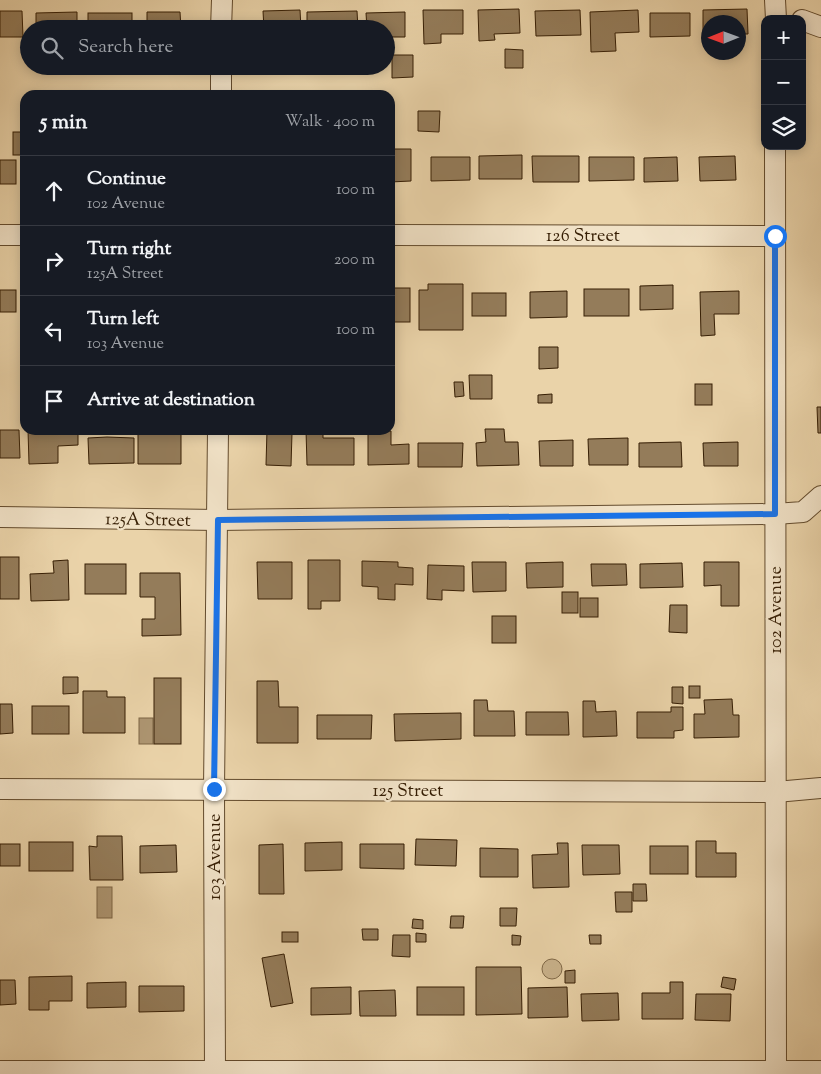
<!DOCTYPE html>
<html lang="en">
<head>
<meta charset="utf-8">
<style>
	:root { --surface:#171b24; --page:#20242c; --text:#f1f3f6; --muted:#9ea1a6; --line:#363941 }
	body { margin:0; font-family:"Sorts Mill Goudy",serif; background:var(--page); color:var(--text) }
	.controls { position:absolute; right:15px; top:15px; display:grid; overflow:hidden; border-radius:10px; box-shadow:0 2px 12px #0003 }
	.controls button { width:45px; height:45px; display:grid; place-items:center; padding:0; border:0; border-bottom:1px solid var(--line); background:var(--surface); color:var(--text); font:25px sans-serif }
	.compass { position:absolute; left:701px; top:15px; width:45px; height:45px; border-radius:50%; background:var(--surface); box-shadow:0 2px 12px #0003; rotate:269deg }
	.stop { position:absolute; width:15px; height:15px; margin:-11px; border:4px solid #1a73e8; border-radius:50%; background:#fff }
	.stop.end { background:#1a73e8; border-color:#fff; box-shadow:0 1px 5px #0008 }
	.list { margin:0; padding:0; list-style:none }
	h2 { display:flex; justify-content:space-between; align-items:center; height:65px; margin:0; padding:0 20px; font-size:21px }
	h2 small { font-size:16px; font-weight:400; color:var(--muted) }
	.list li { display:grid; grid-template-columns:32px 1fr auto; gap:15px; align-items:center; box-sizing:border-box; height:70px; padding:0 20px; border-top:1px solid var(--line) }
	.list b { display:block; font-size:19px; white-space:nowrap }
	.list p { margin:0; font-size:16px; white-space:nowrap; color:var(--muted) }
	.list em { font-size:16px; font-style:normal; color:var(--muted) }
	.icon { flex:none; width:28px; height:28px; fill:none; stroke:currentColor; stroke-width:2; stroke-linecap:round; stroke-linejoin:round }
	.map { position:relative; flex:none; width:821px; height:1074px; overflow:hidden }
	.search { position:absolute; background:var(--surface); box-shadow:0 2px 12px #0003; left:20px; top:20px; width:375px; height:55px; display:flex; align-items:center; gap:12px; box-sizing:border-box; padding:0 18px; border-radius:28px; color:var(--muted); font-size:19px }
	.panel { position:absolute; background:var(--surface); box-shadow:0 2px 12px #0003; left:20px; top:90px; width:375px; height:345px; border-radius:15px }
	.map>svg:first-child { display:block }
	.green { fill:#cbb48d; stroke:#806948 }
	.water { fill:#ad9571; stroke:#7d6545 }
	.building { fill:#947c5a; stroke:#361e04 }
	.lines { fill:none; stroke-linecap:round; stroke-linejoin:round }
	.minor-casing { stroke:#634b2d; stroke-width:22 }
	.minor { stroke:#f1e2c7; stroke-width:20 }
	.route { stroke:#1a73e8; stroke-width:6 }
	.labels { text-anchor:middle; stroke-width:4.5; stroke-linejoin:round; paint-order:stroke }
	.street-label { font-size:18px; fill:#361e04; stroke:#f1e2c7 }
</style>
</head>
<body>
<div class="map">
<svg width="821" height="1074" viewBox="0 0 821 1074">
	<rect width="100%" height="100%" fill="#ead3a9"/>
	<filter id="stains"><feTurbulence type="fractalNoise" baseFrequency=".004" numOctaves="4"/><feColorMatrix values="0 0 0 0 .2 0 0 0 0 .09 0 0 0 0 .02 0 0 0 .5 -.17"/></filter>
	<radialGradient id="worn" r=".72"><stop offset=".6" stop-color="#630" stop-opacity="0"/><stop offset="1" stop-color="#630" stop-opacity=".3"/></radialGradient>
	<circle class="green" cx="552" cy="969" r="10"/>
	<g class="water">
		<rect x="139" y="718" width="14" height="26"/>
		<rect x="97" y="887" width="15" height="31"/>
	</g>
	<g class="building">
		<path d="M519 9 520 33 494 34 495 40 479 41 478 10Z"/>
		<path d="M747 9 748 34H738V22H708V34H703V10Z"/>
		<path d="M300 10 301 29H264L263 11Z"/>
		<path d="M423 10H463V34H441V43L424 44Z"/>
		<path d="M580 10 581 35 536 36 535 11Z"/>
		<path d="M638 10 639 32 615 33 616 51 591 52 590 12Z"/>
		<path d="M0 11H22L23 37H0Z"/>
		<path d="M357 11 358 29H307V12Z"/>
		<path d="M77 12V29H36V13Z"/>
		<path d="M147 12H180L181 29H147Z"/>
		<path d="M405 12V37H386V29H367L366 13Z"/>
		<rect x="88" y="13" width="44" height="16"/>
		<path d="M650 13H690V36L650 37Z"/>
		<path d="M505 49 523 50V68H505Z"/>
		<path d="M392 55H413V77L392 78Z"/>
		<path d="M418 111H440L439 132 418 131Z"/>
		<rect x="13" y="132" width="12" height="23"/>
		<path d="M390 149H411V181L390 182Z"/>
		<path d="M522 155V179H479V156Z"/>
		<path d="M532 156H579V182H533Z"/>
		<path d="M735 156 736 180 700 181 699 157Z"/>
		<path d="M431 157H470V180L431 181Z"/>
		<path d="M589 157H634V180L589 181Z"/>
		<path d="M677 157 678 181 644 182V158Z"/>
		<rect x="0" y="160" width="16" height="24"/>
		<path d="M428 284H463V330H419V290H428Z"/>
		<path d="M673 285V309L640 310V286Z"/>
		<rect x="390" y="288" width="20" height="34"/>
		<rect x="584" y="289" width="45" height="27"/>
		<rect x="0" y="290" width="16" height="22"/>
		<path d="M567 291V317L530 318V292Z"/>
		<path d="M739 291V314H714L715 335 701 336 700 292Z"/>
		<rect x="472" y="293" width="34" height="23"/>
		<path d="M539 347H558V368L539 369Z"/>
		<path d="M469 375H492V399H470Z"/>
		<path d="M454 382H463L464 396 455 397Z"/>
		<rect x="695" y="384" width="17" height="21"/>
		<path d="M552 394V403H538V395Z"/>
		<path d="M817 407H821V433H818Z"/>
		<path d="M485 429H504L505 442H518L519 465 477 466 476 443 486 442Z"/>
		<path d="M0 430H19L20 458H0Z"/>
		<path d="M28 430H78V445L58 446V463L29 464Z"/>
		<path d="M153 430H181V464H138V432Z"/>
		<path d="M267 430H299V433H292L291 466 266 465Z"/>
		<path d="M306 430H323V438H354V465H307Z"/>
		<path d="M391 431V445L409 444V464L368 465V432Z"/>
		<path d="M107 437 134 438V463L89 464 88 438Z"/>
		<path d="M628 438V465H589L588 439Z"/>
		<path d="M573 440V466H540L539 441Z"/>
		<path d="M681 442 682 467H639V443Z"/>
		<path d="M738 442V466H704L703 443Z"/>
		<path d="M418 443H463L462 467H418Z"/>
		<rect x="0" y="557" width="19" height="42"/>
		<path d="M68 560 69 600 31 601 30 574 54 573 53 561Z"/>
		<path d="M308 560H340V601H321V609H308Z"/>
		<path d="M362 561 398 562V567L413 568V585L395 584V600L378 599V587L362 586Z"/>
		<path d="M257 562H292V599H258Z"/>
		<path d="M472 562H506V591L473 592Z"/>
		<path d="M563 562V587L527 588 526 563Z"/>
		<path d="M704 562H739V606H721V585L704 586Z"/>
		<path d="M682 563 683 587 640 588V564Z"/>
		<rect x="85" y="564" width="41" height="30"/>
		<path d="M591 564H626L627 585 592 586Z"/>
		<path d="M428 565 464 566V591L442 590V600L427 599Z"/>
		<path d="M140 573H180L181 635 142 636V619H155V597H140Z"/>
		<rect x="562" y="592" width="16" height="21"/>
		<rect x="580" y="598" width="18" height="19"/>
		<path d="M670 605H687V633L669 632Z"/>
		<rect x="492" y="616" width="24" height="27"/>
		<path d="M63 677H78V693L63 694Z"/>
		<rect x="154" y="678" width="27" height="66"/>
		<path d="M257 681H278L279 707H298V743H257Z"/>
		<rect x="689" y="686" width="11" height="12"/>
		<path d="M672 687H683V704L672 703Z"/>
		<path d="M83 691H107V697H125V733H83Z"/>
		<path d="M732 699 733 715H739V737L694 738V714H705L704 700Z"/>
		<path d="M474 700H487L488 711H514L515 736H474Z"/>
		<path d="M583 701H595L596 712 616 711 617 736 583 737Z"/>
		<path d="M0 704H12L13 733 0 734Z"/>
		<rect x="32" y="706" width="37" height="28"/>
		<path d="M671 707H683V730L674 731V738H637V712H671Z"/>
		<path d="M526 712H568L569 735H526Z"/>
		<path d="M461 713V739L395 741 394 714Z"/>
		<path d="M317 715H372L371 739H317Z"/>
		<path d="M97 836H122L123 880H90L89 846 97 847Z"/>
		<path d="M416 839 457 840 456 866 415 865Z"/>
		<path d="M696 841H716V853H736V877H696Z"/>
		<rect x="29" y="842" width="44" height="29"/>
		<path d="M342 842V870L305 871V843Z"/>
		<path d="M557 843H568L569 887 533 888 532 855 558 854Z"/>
		<rect x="0" y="844" width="20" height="22"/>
		<path d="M283 844 284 894H259V845Z"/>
		<path d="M360 844H404V869L360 868Z"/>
		<path d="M176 845 177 872 140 873V846Z"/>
		<path d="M582 845H619L620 874 583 875Z"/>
		<rect x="650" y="846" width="38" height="28"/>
		<path d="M480 848 518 849V877H480Z"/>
		<path d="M633 884H646L647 901H633Z"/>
		<path d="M615 892H632V912H616Z"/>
		<path d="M500 908H517L516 926H500Z"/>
		<path d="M451 916H464L463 928H450Z"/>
		<path d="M413 919 423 920V929L412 928Z"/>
		<path d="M362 929H378V940H363Z"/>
		<rect x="282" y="932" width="16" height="10"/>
		<path d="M416 933 426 934V942H416Z"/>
		<path d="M393 935H410V957L392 956Z"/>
		<path d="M512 935 521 936 520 945H512Z"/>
		<path d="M589 935H601V944H590Z"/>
		<path d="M284 954 293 1003 271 1007 262 958Z"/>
		<path d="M476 967H521L522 1014 476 1015Z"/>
		<path d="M575 970V983H565V971Z"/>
		<path d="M72 976V1001H49V1010H29V977Z"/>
		<path d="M723 977 736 979 734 990 721 987Z"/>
		<path d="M0 980H15L16 1004 0 1005Z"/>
		<path d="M126 982V1007L87 1008V983Z"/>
		<path d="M670 982H683V1019H642V993H670Z"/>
		<path d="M139 986H184V1011L139 1012Z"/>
		<path d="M351 987V1014L311 1015V988Z"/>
		<rect x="417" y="987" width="47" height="28"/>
		<path d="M567 987 568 1017 528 1018V988Z"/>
		<path d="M395 990 396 1016H360L359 991Z"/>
		<path d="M618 993 619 1020 582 1021 581 994Z"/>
		<path d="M696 994H731L730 1021 695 1020Z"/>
	</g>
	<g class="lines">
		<g class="minor-casing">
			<g id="minor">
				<path d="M775 0 776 19"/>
				<path d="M802 20 821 27"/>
				<path d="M221 29 222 0"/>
				<path d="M221 95V66"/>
				<path d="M775 146 776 1074"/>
				<path d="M0 235H25"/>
				<path d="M390 235 775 236"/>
				<path d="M0 517 218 520 775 514 803 512 821 496"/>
				<path d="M0 789 776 792 821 788"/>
				<path d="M0 1071H821"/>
				<path d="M215 1074 214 789 218 430"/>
			</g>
		</g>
		<use href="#minor" class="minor"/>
	</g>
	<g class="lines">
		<path class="route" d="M214 789 218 520 775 514V236"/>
	</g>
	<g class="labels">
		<g class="street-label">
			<text x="583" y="241">126 Street</text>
			<text transform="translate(148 519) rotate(1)" y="6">125A Street</text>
			<text transform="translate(775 610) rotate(-90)" y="6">102 Avenue</text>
			<text x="408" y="796">125 Street</text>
			<text transform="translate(214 857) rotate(-90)" y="6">103 Avenue</text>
		</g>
	</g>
	<rect width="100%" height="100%" filter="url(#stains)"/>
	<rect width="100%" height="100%" fill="url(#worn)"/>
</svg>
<div class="controls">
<button>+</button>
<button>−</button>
<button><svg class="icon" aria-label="layers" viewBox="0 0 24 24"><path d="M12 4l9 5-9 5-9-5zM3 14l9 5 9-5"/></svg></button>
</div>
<svg class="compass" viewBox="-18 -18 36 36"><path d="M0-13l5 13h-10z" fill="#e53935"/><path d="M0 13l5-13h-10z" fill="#9ea1a6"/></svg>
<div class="stop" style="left:775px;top:236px"></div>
<div class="stop end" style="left:214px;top:789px"></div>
<div class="search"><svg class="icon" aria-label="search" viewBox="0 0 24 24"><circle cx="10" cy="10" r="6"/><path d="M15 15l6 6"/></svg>Search here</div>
<section class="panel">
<h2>5 min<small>Walk · 400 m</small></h2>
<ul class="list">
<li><svg class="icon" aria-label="ahead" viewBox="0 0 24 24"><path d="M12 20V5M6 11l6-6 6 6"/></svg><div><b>Continue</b><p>102 Avenue</p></div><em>100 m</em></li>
<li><svg class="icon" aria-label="right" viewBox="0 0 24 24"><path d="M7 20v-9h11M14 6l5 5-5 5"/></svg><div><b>Turn right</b><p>125A Street</p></div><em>200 m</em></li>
<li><svg class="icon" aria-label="left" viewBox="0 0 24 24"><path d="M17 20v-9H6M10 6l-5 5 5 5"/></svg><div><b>Turn left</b><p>103 Avenue</p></div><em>100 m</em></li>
<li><svg class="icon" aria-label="arrive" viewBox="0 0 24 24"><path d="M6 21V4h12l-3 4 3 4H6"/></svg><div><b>Arrive at destination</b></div></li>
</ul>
</section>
</div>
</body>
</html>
